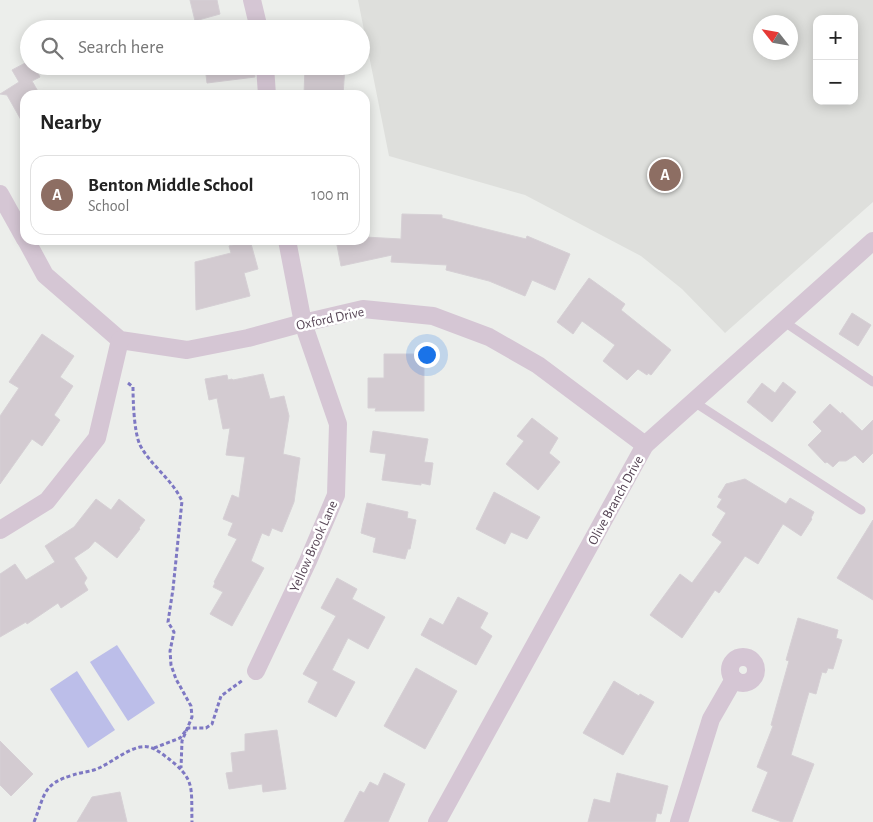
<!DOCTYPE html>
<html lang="en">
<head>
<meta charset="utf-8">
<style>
	:root { --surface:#fff; --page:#f2f2f2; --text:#222; --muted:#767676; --line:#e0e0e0; --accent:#1a73e8 }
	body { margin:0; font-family:"Alegreya Sans",sans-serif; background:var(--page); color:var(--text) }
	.controls { position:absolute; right:15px; top:15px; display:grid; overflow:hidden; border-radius:10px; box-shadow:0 2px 12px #0003 }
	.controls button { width:45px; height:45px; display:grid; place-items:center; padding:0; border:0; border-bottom:1px solid var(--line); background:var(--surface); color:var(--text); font:25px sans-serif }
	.compass { position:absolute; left:753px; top:15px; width:45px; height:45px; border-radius:50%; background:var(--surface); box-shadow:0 2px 12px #0003; rotate:301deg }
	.you { position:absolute; left:426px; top:354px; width:18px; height:18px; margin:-12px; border:4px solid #fff; border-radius:50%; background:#1a73e8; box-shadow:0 0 0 8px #1a73e833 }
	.badge { display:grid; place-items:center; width:32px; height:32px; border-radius:50%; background:var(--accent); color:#fff; font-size:16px; font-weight:700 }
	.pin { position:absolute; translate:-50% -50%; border:2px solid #fff; box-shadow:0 1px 5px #0006 }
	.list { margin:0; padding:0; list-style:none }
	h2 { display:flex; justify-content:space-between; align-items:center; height:65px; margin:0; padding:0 20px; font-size:21px }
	h2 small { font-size:16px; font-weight:400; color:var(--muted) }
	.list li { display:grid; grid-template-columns:32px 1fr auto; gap:15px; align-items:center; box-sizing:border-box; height:80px; margin:0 10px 10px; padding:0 10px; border:1px solid var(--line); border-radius:15px }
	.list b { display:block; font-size:19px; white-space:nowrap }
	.list p { margin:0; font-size:16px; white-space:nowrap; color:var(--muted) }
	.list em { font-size:16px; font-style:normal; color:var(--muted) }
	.icon { flex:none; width:28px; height:28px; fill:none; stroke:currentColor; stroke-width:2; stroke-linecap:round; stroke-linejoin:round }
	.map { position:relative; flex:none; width:873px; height:822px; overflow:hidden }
	.search { position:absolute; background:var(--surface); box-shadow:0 2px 12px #0003; left:20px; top:20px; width:350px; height:55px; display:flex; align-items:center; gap:12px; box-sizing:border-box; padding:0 18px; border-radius:28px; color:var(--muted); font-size:19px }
	.panel { position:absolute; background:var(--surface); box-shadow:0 2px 12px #0003; left:20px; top:90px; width:350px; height:155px; border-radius:15px }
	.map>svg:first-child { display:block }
	.education { fill:#dedfdc; fill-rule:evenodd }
	.green { fill:#bcbee9 }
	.building { fill:#d3cbd1; stroke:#d6d0d5 }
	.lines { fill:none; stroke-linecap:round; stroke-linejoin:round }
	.path { stroke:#7e78c3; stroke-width:3; stroke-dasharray:4 2.5; stroke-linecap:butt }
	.service { stroke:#d5c6d4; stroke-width:9 }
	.minor { stroke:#d5c6d4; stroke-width:18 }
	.labels { text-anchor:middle; stroke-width:5; stroke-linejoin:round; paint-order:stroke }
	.street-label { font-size:14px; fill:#574656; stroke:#fff }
</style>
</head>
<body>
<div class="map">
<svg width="873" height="822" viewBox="0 0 873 822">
	<rect width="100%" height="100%" fill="#eceeeb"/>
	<path class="education" d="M358 0H873V202L725 333 682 289 641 256 525 195 389 156ZM817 19H854V101H817ZM760 22H790V52H760Z"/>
	<g class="green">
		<path d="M117 645 155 703 128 721 90 662Z"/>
		<path d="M77 671 115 730 88 748 50 689Z"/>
	</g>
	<g class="building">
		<path d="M190 0H217L220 14 195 21Z"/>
		<path d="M29 61V66H34L40 77 32 81 40 95H25V127L7 95 0 94 19 82 12 70Z"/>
		<path d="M205 66H254L255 77 207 83Z"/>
		<path d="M305 66H345L343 95H304Z"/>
		<path d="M402 214 442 215V218L526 239 527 236 570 254 555 290 532 280 525 296 489 281 446 270 447 265 391 262 392 255 341 266 336 240H365V237L401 239Z"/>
		<path d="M250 240 258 269 244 273 250 296 196 310 195 262 231 253 229 246Z"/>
		<path d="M589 278 625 304 621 310 671 350 651 375 648 373 647 375 638 369 627 380 603 361 615 345 582 321 573 334 557 322Z"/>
		<path d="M852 313 871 325 858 346 839 334Z"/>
		<path d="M42 334 74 356 60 377 73 386 54 415 60 420 42 446 32 439 0 484V416L19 388 9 382Z"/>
		<path d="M384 354H424V411H375L376 408H368V378H384Z"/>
		<path d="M263 374 270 399 284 396 289 416 283 454 300 458 294 502 282 532 272 528 269 536 262 533 251 561 264 568 232 626 210 614 223 592 213 587 215 583 214 582 237 539 228 535 233 523 223 519 232 495 239 498 245 457 226 455 230 428 223 429 217 398 209 400 205 379 227 375 228 380 232 379 233 380Z"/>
		<path d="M783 382 796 392 772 422 747 402 762 383 775 393Z"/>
		<path d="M830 404 841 414 842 412 862 431 873 420V453L863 463 855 455 846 461H839L833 467 827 462 825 463 808 445 822 431 813 422Z"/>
		<path d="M532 418 558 438 549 453 560 462 538 490 506 464 524 441 517 436Z"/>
		<path d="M373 431 428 439 424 462 433 463 430 485 421 483V485L382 480 386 454 370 452Z"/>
		<path d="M745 479 786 504 790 498 814 512 811 518 812 519 801 536 783 524 758 564 745 556 719 593 715 590 682 638 650 615 680 574 692 583 722 542 712 535 726 513 717 507 722 499 718 497 726 484Z"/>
		<path d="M494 492 540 517 527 539 511 532 505 544 476 529Z"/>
		<path d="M96 499 111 510 119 499 145 520 139 528 140 529 117 558 95 541 89 548 74 558 87 578 84 583 88 590 61 608 58 603 27 624 26 622 0 637V574L15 564 26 580 55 562 45 546 74 527Z"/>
		<path d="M367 503 408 512 407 518 416 520 410 549H408L405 559 373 552 376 538 361 533Z"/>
		<path d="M873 520V600L837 578Z"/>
		<path d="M337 578 357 589 352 599 385 617 368 649 348 638 332 670 355 682 336 717 308 702 318 682 303 674 336 616 321 608Z"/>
		<path d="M458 597 488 613 480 628 492 636 476 665 421 635 430 618 443 625Z"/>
		<path d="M798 618 838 630 836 638 842 640 833 669 828 668 826 673 822 672 816 694 809 692 791 755 814 764 792 822H782L752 811 768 772 757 767 773 726 771 725 789 661 786 660Z"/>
		<path d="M416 668 457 691 425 749 384 726Z"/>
		<path d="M614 681 639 696 640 694 654 702 623 755 583 733Z"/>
		<path d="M277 730 286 789 263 792 262 784 229 789 226 773 233 772 231 753 245 751V734Z"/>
		<path d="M0 741 33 774 11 796 0 785Z"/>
		<path d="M384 773 405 784 388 822H344L360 791 364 793 370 782 378 786Z"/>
		<path d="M617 773 668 786 661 814 657 813 655 822H588L594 799 610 803Z"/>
		<path d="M120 792 127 822H77L92 797Z"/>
	</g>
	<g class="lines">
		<g class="path">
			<path d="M128 383 133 387C133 401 134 432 140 445 151 466 172 479 182 501L173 589 168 622 174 632 170 651 171 665 176 679 191 706 192 717 182 741 181 768"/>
			<path d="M154 748 180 738 188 728H206L212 724 221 696 243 680"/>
			<path d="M34 822C45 795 42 784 73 775 81 772 91 772 99 768 112 762 126 750 140 747 150 745 157 750 165 756 196 779 191 786 192 822"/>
		</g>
		<g class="service">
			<path d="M783 321 873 382"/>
			<path d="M694 402 861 510"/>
		</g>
		<g class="minor">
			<path d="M252 0 259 29"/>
			<path d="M265 66 267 95"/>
			<path d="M0 194 25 239"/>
			<path d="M26 240 45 275 120 340 187 350 248 338 303 323 363 309 433 316 489 337 538 365 645 445"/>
			<path d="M0 530 47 501 97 438 120 340"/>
			<circle cx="743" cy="670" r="13"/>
			<path d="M256 671 308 561 336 495 338 424 303 323 287 240"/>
			<path d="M437 822 645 445 873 241"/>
			<path d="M679 822 711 719 734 679"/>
		</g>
	</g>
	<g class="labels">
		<g class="street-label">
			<text transform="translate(330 318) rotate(-12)" y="5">Oxford Drive</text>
			<text transform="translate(615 500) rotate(-61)" y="5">Olive Branch Drive</text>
			<text transform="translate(313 546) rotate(-66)" y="5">Yellow Brook Lane</text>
		</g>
	</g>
</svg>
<div class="controls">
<button>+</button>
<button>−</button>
</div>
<svg class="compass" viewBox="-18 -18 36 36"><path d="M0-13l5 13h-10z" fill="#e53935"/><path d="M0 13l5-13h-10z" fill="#767676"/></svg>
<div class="you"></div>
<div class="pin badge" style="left:665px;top:175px;background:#8d6e63">A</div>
<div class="search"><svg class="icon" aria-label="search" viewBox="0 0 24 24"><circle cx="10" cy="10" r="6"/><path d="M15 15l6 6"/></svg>Search here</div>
<section class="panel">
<h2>Nearby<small></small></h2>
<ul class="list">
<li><span class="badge" style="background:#8d6e63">A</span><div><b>Benton Middle School</b><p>School</p></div><em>100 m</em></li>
</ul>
</section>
</div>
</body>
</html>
